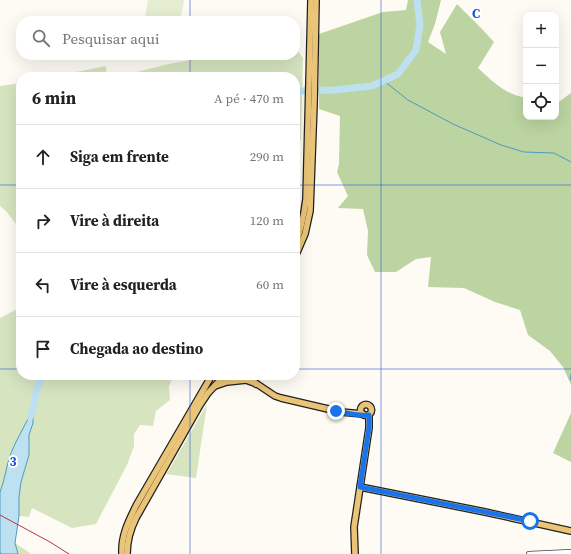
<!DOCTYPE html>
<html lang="pt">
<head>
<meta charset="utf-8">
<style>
	:root { --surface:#fff; --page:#f2f2f2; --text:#202124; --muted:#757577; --line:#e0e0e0 }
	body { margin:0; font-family:"Source Serif 4",serif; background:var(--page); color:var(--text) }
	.controls { position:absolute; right:12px; top:12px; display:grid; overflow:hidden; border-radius:8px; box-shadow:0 4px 16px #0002 }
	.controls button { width:36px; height:36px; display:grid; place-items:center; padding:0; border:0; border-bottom:1px solid var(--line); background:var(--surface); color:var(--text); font:20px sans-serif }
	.stop { position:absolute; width:12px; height:12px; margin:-9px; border:3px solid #1a73e8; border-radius:50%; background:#fff }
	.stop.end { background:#1a73e8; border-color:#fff; box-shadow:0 1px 4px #0008 }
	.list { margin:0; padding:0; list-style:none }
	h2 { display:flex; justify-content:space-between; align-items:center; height:52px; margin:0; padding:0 16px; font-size:17px }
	h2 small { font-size:13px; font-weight:400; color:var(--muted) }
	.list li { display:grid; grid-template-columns:26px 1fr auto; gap:12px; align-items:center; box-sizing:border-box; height:64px; padding:0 16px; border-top:1px solid var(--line) }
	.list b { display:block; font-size:15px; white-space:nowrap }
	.list em { font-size:13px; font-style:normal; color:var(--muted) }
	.icon { flex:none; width:22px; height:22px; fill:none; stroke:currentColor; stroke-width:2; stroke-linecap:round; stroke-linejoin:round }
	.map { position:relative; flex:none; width:571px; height:554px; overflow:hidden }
	.search { position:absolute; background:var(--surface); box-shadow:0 4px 16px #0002; left:16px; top:16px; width:284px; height:44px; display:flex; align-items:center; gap:10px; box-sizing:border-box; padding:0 14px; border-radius:16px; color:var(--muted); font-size:15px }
	.panel { position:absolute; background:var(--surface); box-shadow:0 4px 16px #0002; left:16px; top:72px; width:284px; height:308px; border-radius:16px }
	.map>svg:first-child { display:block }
	.green { fill:#d6e5c0 }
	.forest { fill:#bcd4a1 }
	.pitch { fill:#e6eed1 }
	.water { fill:#bde1f0; stroke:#4c9bbf }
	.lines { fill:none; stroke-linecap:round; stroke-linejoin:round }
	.stream { stroke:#4c9bbf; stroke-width:1 }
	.river { stroke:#bde1f0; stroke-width:7 }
	.minor-casing { stroke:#434343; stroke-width:6 }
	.major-casing { stroke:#212121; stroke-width:8 }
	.minor { stroke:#fff; stroke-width:4.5 }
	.major { stroke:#eac578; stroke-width:5.5 }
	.tram { stroke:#b13646; stroke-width:1 }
	.route { stroke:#1a73e8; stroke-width:5 }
	.grid { fill:none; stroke:#1d4ed8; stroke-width:1; stroke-opacity:0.55 }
	.grid-label { font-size:13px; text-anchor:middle; font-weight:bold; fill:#1d4ed8; stroke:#fff; stroke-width:4; stroke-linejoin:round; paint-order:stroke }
</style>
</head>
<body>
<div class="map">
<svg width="571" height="554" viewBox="0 0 571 554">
	<rect width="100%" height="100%" fill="#fefbf4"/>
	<g class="green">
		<path d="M295 49 297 50 303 58 301 140 295 142V77H116L169 64 218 55H295Z"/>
		<path d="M106 66 107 77H51Z"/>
		<path d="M21 83V231L7 212 0 206V86Z"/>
		<path d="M21 307V375H174L169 386 170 400 156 411 153 426 140 425 134 434V446L127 465 96 524 72 528 32 508 29 517 19 516V497L21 482 29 455V435L33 423V410L17 441 10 454 3 486 0 492V318Z"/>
		<path d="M207 404 196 478 166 474 169 470Z"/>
		<path d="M15 543 30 553 29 554H18Z"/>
	</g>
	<g class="forest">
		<path d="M408 0H441L435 24 428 42 446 54 440 32 457 4 481 28 494 42 478 68C493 82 505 94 526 98V117H556V104L571 93V385L563 367 550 351 528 335 520 310 495 302 464 288 428 287 431 257 416 259 396 272H375L367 255 368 231 363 209 338 208 348 196 337 172 339 164 340 116 319 109V34L383 12 406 10Z"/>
		<path d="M571 413V462L553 453Z"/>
	</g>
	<path class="pitch" d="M148 0H184L180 21H166L145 18Z"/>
	<path class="water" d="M33 409V423L29 435V455L21 482 19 497V516L15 543 18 554H1L0 552V492C5 480 6 466 11 453 17 438 26 424 33 409Z"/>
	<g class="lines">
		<g class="stream">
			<path d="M384 81 408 100 453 124 501 145 524 152 554 153 571 162"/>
			<path d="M571 374 570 379 571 380"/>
		</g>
		<g class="river">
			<path d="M295 94 296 91 335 90 372 86 398 74 416 50 420 25 417 0"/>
			<path d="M30 417 33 409 37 387 44 375"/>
		</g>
		<g class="minor-casing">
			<path id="minor" d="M529 554 571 552"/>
		</g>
		<g class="major-casing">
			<g id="major">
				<path d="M295 245C301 230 304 215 306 199L309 83 311 0"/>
				<path d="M295 257 305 234 310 211 314 104 316 0"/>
				<path d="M237 375 246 380 257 384 275 396 281 398 341 412 363 414"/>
				<path d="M249 375 256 384"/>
				<path d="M215 386 227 382 246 380"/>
				<circle cx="366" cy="410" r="5.5"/>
				<path d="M360 487 485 512 571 531"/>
				<path d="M122 554C121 535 129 520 137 504L212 375"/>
				<path d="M127 554C127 541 130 530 136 518L200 405 208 393 225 375"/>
				<path d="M355 554 354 527 369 428V415"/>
			</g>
		</g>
		<use href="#minor" class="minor"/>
		<use href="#major" class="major"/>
		<path class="tram" d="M0 515 50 542 69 554"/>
	</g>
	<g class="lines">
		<path class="route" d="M336 411C343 413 362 416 369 415V428L360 487 530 521"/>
	</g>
	<path class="grid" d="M190 0V21M381 0V554M190 55V77M0 185H21M295 185H571M0 369H21M295 369H571M190 375V554"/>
	<g class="grid-label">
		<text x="476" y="18">C</text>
		<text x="13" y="466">3</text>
	</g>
</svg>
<div class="controls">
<button>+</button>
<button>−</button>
<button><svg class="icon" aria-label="locate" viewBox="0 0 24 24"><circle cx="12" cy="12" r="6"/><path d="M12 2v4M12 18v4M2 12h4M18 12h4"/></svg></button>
</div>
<div class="stop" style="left:530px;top:521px"></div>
<div class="stop end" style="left:336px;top:411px"></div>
<div class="search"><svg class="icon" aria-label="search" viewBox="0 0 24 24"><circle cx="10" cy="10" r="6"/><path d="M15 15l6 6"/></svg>Pesquisar aqui</div>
<section class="panel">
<h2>6 min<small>A pé · 470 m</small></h2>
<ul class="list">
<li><svg class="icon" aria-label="ahead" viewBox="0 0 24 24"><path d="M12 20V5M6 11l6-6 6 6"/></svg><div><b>Siga em frente</b></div><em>290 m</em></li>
<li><svg class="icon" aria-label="right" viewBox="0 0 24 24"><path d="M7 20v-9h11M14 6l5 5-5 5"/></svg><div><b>Vire à direita</b></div><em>120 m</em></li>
<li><svg class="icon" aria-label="left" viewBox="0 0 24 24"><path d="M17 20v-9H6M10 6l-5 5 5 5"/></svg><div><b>Vire à esquerda</b></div><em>60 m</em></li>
<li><svg class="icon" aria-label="arrive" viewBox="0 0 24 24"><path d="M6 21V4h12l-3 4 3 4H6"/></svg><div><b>Chegada ao destino</b></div></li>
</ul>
</section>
</div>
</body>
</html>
